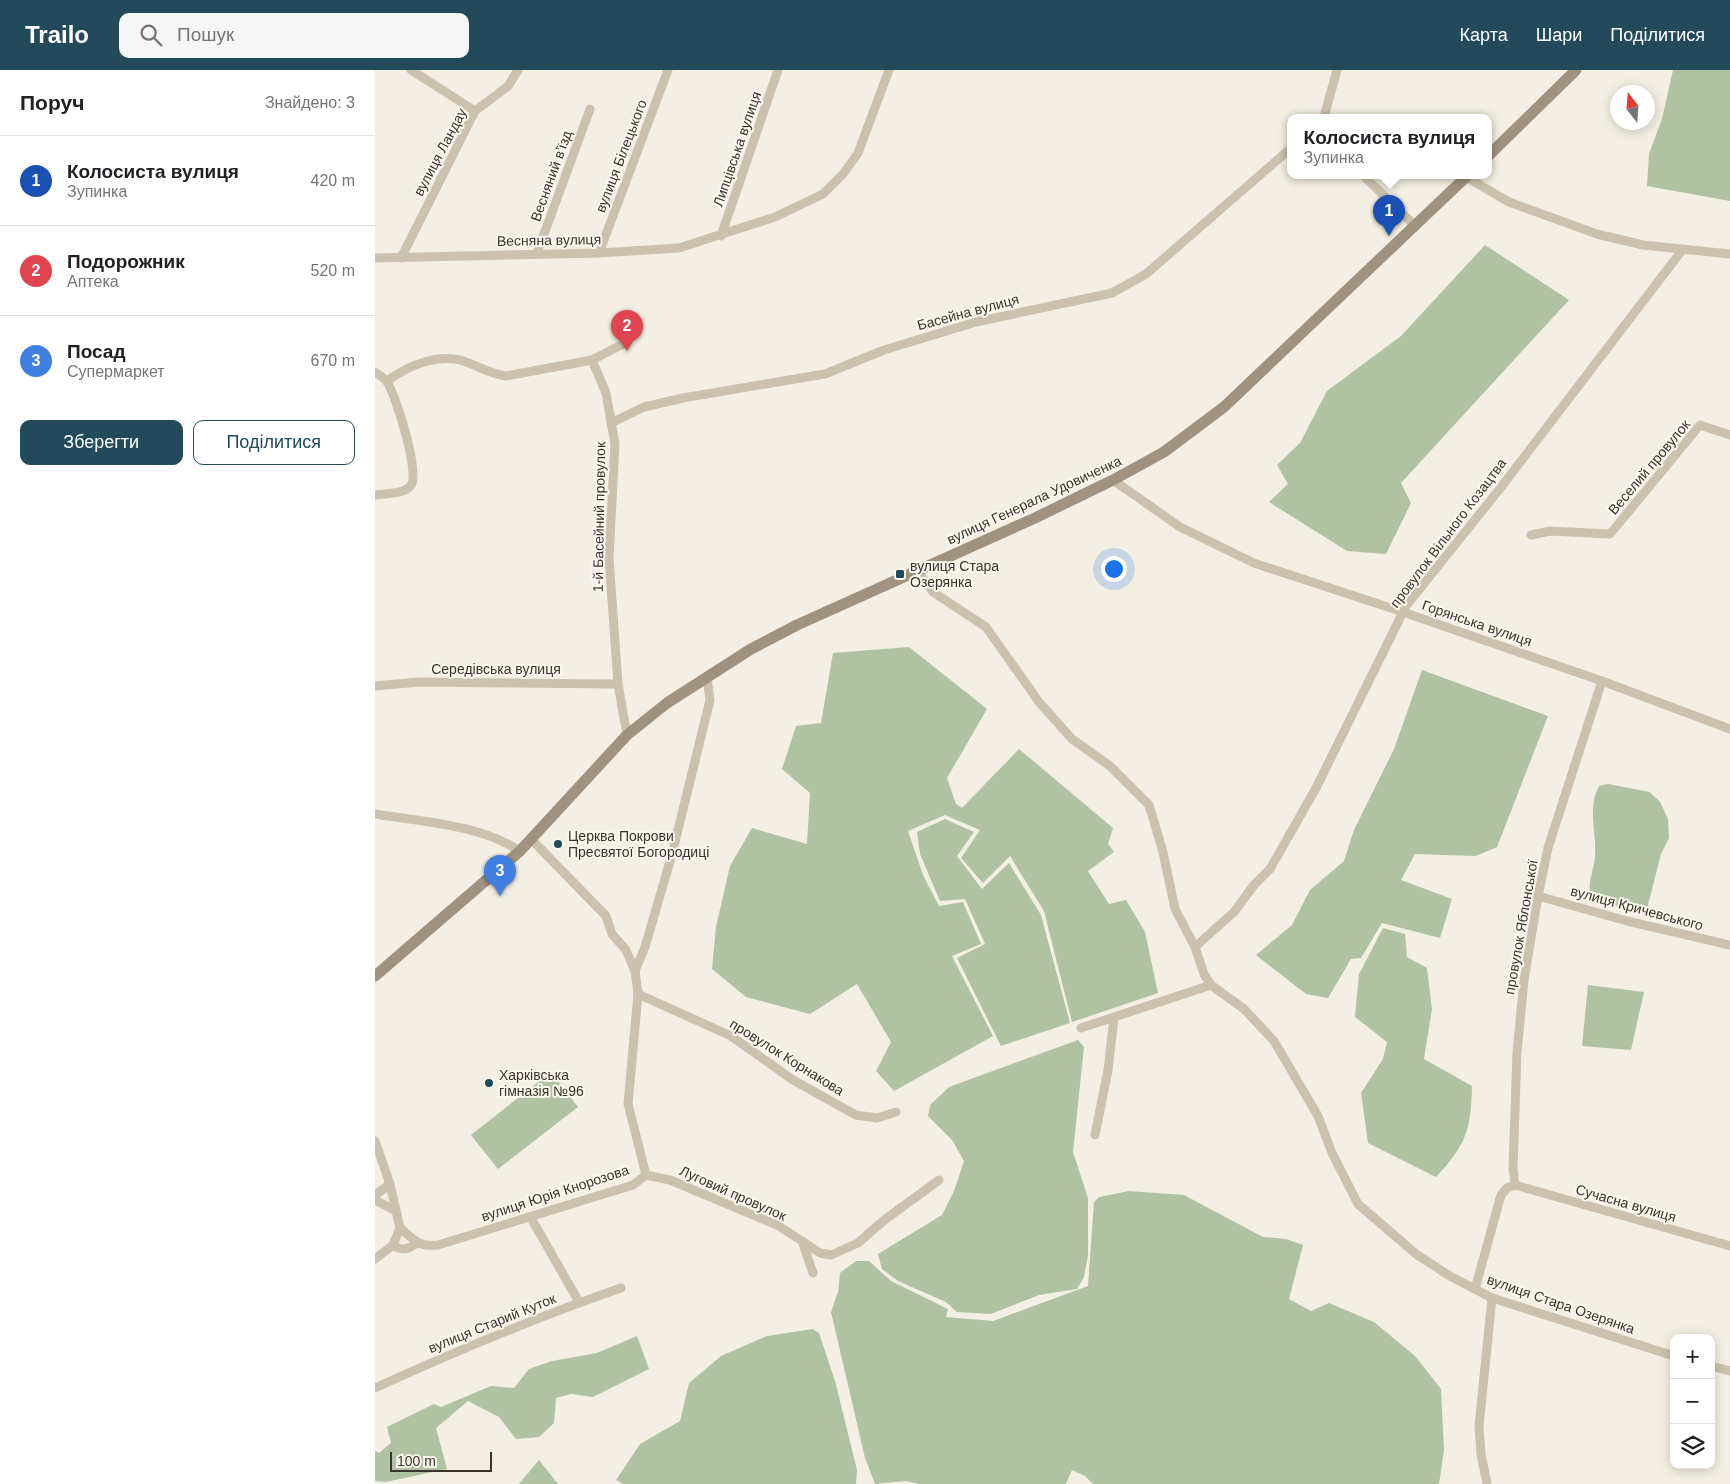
<!DOCTYPE html>
<html lang="uk">
<head>
<meta charset="utf-8">
<style>
	:root { --surface:#fff; --page:#f6f6f6; --text:#202124; --muted:#757577; --line:#e0e0e0; --accent:#224a5b }
	body { margin:0; font-family:Arial,sans-serif; background:var(--page); color:var(--text) }
	.controls { position:absolute; right:15px; bottom:15px; display:grid; overflow:hidden; border-radius:10px; box-shadow:0 2px 12px #0003 }
	.controls button { width:45px; height:45px; display:grid; place-items:center; padding:0; border:0; border-bottom:1px solid var(--line); background:var(--surface); color:var(--text); font:25px sans-serif }
	.compass { position:absolute; left:1235px; top:15px; width:45px; height:45px; border-radius:50%; background:var(--surface); box-shadow:0 2px 12px #0003; rotate:343deg }
	.scale { position:absolute; left:15px; bottom:12px; width:102px; box-sizing:border-box; padding-left:5px; border:2px solid #3a332c; border-top:0; font-size:14px; line-height:18px; white-space:nowrap; color:#3a332c; -webkit-text-stroke:4px #faf7ee; paint-order:stroke }
	.you { position:absolute; left:738px; top:498px; width:18px; height:18px; margin:-12px; border:4px solid #fff; border-radius:50%; background:#1a73e8; box-shadow:0 0 0 8px #1a73e833 }
	.badge { display:grid; place-items:center; width:32px; height:32px; border-radius:50%; background:var(--accent); color:#fff; font-size:16px; font-weight:700 }
	.pin { position:absolute; translate:-50% -41px; filter:drop-shadow(0 1px 2px #0008) }
	.pin::after { content:''; position:absolute; top:26px; width:18px; height:15px; background:inherit; clip-path:polygon(0 0,100% 0,50% 100%) }
	.popup { position:absolute; left:912px; top:44px; width:205px; height:65px; box-sizing:border-box; display:grid; place-content:center; border-radius:10px; background:var(--surface); filter:drop-shadow(0 1px 4px #0005); font-size:16px; white-space:nowrap; color:var(--muted) }
	.popup b { font-size:19px; color:var(--text) }
	.popup::after { content:''; position:absolute; left:50%; top:100%; margin-left:-10px; border:10px solid transparent; border-top-color:var(--surface) }
	.list { margin:0; padding:0; list-style:none }
	h2 { display:flex; justify-content:space-between; align-items:center; height:65px; margin:0; padding:0 20px; font-size:21px }
	h2 small { font-size:16px; font-weight:400; color:var(--muted) }
	.list li { display:grid; grid-template-columns:32px 1fr auto; gap:15px; align-items:center; box-sizing:border-box; height:90px; padding:0 20px; border-top:1px solid var(--line) }
	.list b { display:block; font-size:19px; white-space:nowrap }
	.list p { margin:0; font-size:16px; white-space:nowrap; color:var(--muted) }
	.list em { font-size:16px; font-style:normal; color:var(--muted) }
	.actions { display:flex; gap:10px; padding:15px 20px }
	.actions a { flex:1; padding:11px 0; border:1px solid var(--accent); border-radius:10px; text-align:center; font-size:18px; color:var(--accent) }
	.actions .main { background:var(--accent); color:#fff }
	.icon { flex:none; width:28px; height:28px; fill:none; stroke:currentColor; stroke-width:2; stroke-linecap:round; stroke-linejoin:round }
	.map { position:relative; flex:none; width:1355px; height:1414px; overflow:hidden }
	header { display:flex; align-items:center; gap:30px; box-sizing:border-box; height:70px; padding:0 25px; background:var(--accent); color:#fff }
	header strong { font-size:24px }
	nav { display:flex; gap:28px; margin-inline-start:auto; font-size:18px }
	.search { width:350px; height:45px; background:var(--page); display:flex; align-items:center; gap:12px; box-sizing:border-box; padding:0 18px; border-radius:10px; color:var(--muted); font-size:19px }
	main { display:flex }
	aside { flex:1; background:var(--surface) }
	.map>svg:first-child { display:block }
	.green { fill:#b0c2a1 }
	.lines { fill:none; stroke-linecap:round; stroke-linejoin:round }
	.street { stroke:#cbc2ad; stroke-width:9 }
	.secondary { stroke:#9f927e; stroke-width:11 }
	.poi-dot { fill:#224a5b; stroke:#faf7ee; stroke-width:2 }
	.labels { text-anchor:middle; stroke-width:4; stroke-linejoin:round; paint-order:stroke }
	.street-label { font-size:14px; fill:#3a332c; stroke:#faf7ee }
	.poi-label { font-size:14px; fill:#3a332c; stroke:#faf7ee; text-anchor:start }
</style>
</head>
<body>
<header>
<strong>Trailo</strong>
<div class="search"><svg class="icon" aria-label="search" viewBox="0 0 24 24"><circle cx="10" cy="10" r="6"/><path d="M15 15l6 6"/></svg>Пошук</div>
<nav><a>Карта</a><a>Шари</a><a>Поділитися</a></nav>
</header>
<main>
<aside>
<h2>Поруч<small>Знайдено: 3</small></h2>
<ul class="list">
<li><span class="badge" style="background:#1a4fb4">1</span><div><b>Колосиста вулиця</b><p>Зупинка</p></div><em>420 m</em></li>
<li><span class="badge" style="background:#e0444e">2</span><div><b>Подорожник</b><p>Аптека</p></div><em>520 m</em></li>
<li><span class="badge" style="background:#3f7fe0">3</span><div><b>Посад</b><p>Супермаркет</p></div><em>670 m</em></li>
</ul>
<div class="actions"><a class="main">Зберегти</a><a>Поділитися</a></div>
</aside>
<div class="map">
<svg width="1355" height="1414" viewBox="0 0 1355 1414">
	<rect width="100%" height="100%" fill="#f3efe2"/>
	<g class="green">
		<path d="M1298 0H1355V131L1272 116 1274 84 1287 49Z"/>
		<path d="M1110 175 1194 230 1026 413 1036 433 1011 484 972 481 894 432 913 414 902 395 925 373 952 321 1026 266Z"/>
		<path d="M534 577 612 639 572 708 581 734 587 738 644 679 738 758 733 774 739 782 713 801 734 834 751 830 770 862 783 923 697 952 669 841 635 786 608 813 586 788 605 760 570 745 533 761 548 805 564 836 588 832 606 874 577 886 618 966 519 1021 501 1001 516 972 482 914 435 944 371 927 337 899 341 857 355 796 377 758 432 774 435 723 407 699 421 656 446 653 458 583Z"/>
		<path d="M1047 600 1173 646 1122 777 1101 786 1040 784 1026 810 1077 829 1065 868 1007 853 986 888 976 889 953 928 931 924 881 885 917 855 935 820 969 791 979 760 1019 679Z"/>
		<path d="M1233 714 1275 722 1285 732 1293 749 1294 768 1286 784 1272 839 1267 843 1216 829C1212 809 1219 803 1220 786 1222 763 1212 738 1224 716Z"/>
		<path d="M570 749 599 762 582 786 607 819 634 793 666 845 695 953 626 976 582 888 610 874 590 829 565 831 545 784 542 762Z"/>
		<path d="M1008 858 1030 864 1032 887 1052 898 1057 939 1049 989 1097 1016C1096 1060 1091 1075 1061 1107L993 1073 986 1023 1008 989 1012 972 980 947 984 904Z"/>
		<path d="M1213 915 1269 922 1256 980 1207 976Z"/>
		<path d="M703 970 709 977 698 1082 713 1128V1185L709 1207 702 1219 664 1225 616 1244 582 1242 571 1232 523 1211 507 1199 503 1184 567 1145 579 1121 589 1091 577 1070 553 1046 555 1035 574 1017Z"/>
		<path d="M176 1002 203 1037 123 1099 96 1065Z"/>
		<path d="M754 1121 809 1125 888 1167 911 1169 928 1175 914 1229 936 1241 954 1233 999 1252 1040 1286 1066 1319 1069 1380 1064 1414H718L710 1406 697 1400 691 1414H544L531 1411 500 1414 490 1388 456 1242 463 1222 465 1203 481 1191H494L516 1211 573 1239 571 1247 618 1251 713 1216 719 1132 724 1127Z"/>
		<path d="M438 1259 444 1263 460 1311 482 1400 481 1414H248L241 1410 265 1374 305 1351 314 1313 346 1286 392 1266Z"/>
		<path d="M262 1266 274 1299 218 1327 196 1324 181 1328 179 1353 164 1367 141 1369 124 1347 93 1331 61 1358 72 1399 11 1412 0 1411V1381L4 1383 16 1373 12 1357 59 1334 66 1337 116 1316 139 1318 154 1299 177 1291 222 1283Z"/>
		<path d="M164 1390 183 1414H144Z"/>
	</g>
	<g class="lines">
		<g class="street">
			<path d="M36 0 100 41"/>
			<path d="M949 47 962 0"/>
			<path d="M988 105 1039 155"/>
			<path d="M1091 107 1134 132 1222 164 1268 175 1355 184"/>
			<path d="M346 166 403 0"/>
			<path d="M162 183 215 39"/>
			<path d="M224 183 293 0"/>
			<path d="M0 188 224 183 304 178 400 147 448 124 468 104 483 83 514 0"/>
			<path d="M26 188 100 41 133 16 143 0"/>
			<path d="M217 290 231 323 240 374 234 488 243 614 252 665"/>
			<path d="M0 302C4 305 10 308 12 312 21 325 45 403 36 415 29 425 11 423 0 425"/>
			<path d="M12 311C34 295 65 282 91 292 105 297 116 304 131 306L217 290 250 273"/>
			<path d="M236 353 269 337 308 328 450 304 509 280 601 252 737 223 771 204 915 79"/>
			<path d="M738 410 805 457 879 493 1028 542 1227 611 1355 659"/>
			<path d="M1156 465 1175 461 1235 464 1325 355 1355 365"/>
			<path d="M543 502 558 522 611 557 664 632 697 669 735 696 774 735 788 782 800 839 820 877 829 904 836 915 869 939 899 971 943 1046 957 1083 983 1134 1041 1184 1073 1205 1117 1228 1299 1286"/>
			<path d="M0 616 44 612 243 614"/>
			<path d="M0 744C48 752 103 754 145 781"/>
			<path d="M157 770 231 846 237 864 251 880 260 901"/>
			<path d="M1163 826 1252 851 1355 875"/>
			<path d="M820 877 859 842 879 815 895 799 941 718 1031 536 1127 416 1308 179"/>
			<path d="M263 924 356 966 418 1010 481 1045 502 1048 521 1042"/>
			<path d="M706 958 836 915"/>
			<path d="M720 1065 733 1000 739 948"/>
			<path d="M0 1071 15 1114 25 1158"/>
			<path d="M271 1105 295 1110 402 1155 427 1171 438 1203"/>
			<path d="M1140 1115 1138 1098 1142 982 1149 910 1163 826 1173 778 1227 611"/>
			<path d="M1140 1115 1355 1176"/>
			<path d="M0 1125 15 1114"/>
			<path d="M0 1130 21 1141"/>
			<path d="M156 1148 204 1232"/>
			<path d="M25 1158C40 1170 42 1177 63 1175L258 1115 271 1105 253 1034 263 924 260 901 270 877 296 788 321 687 335 630 332 608"/>
			<path d="M427 1171 445 1183 456 1185 483 1173 508 1151 564 1110"/>
			<path d="M18 1175C26 1181 34 1180 41 1173"/>
			<path d="M0 1189 18 1175 25 1158"/>
			<path d="M1100 1219 1126 1125 1132 1118 1140 1115"/>
			<path d="M1336 1296 1355 1301"/>
			<path d="M0 1318C81 1281 162 1247 246 1218"/>
			<path d="M1112 1414 1106 1384 1104 1356 1117 1228"/>
		</g>
		<g class="secondary">
			<path d="M1113 86 1201 0"/>
			<path d="M0 906 145 781 252 665 292 633 376 579 422 555 660 448 738 410 789 382 849 337 1093 105"/>
		</g>
	</g>
	<g class="poi-dot">
		<rect x="520" y="499" width="10" height="10" rx="2.5"/>
		<circle cx="183" cy="774" r="5"/>
		<circle cx="114" cy="1013" r="5"/>
	</g>
	<g class="labels">
		<g class="street-label">
			<text transform="translate(362 79) rotate(-71)" y="5">Липцівська вулиця</text>
			<text transform="translate(65 82) rotate(-62)" y="5">вулиця Ландау</text>
			<text transform="translate(246 86) rotate(-69)" y="5">вулиця Білецького</text>
			<text transform="translate(176 106) rotate(-70)" y="5">Весняний вʼїзд</text>
			<text transform="translate(174 170) rotate(-1)" y="5">Весняна вулиця</text>
			<text transform="translate(593 242) rotate(-15)" y="5">Басейна вулиця</text>
			<text transform="translate(1274 397) rotate(-50)" y="5">Веселий провулок</text>
			<text transform="translate(659 430) rotate(-25)" y="5">вулиця Генерала Удовиченка</text>
			<text transform="translate(224 447) rotate(-89)" y="5">1-й Басейний провулок</text>
			<text transform="translate(1073 463) rotate(-53)" y="5">провулок Вільного Козацтва</text>
			<text transform="translate(1102 553) rotate(19)" y="5">Горянська вулиця</text>
			<text x="121" y="604">Середівська вулиця</text>
			<text transform="translate(1262 838) rotate(15)" y="5">вулиця Кричевського</text>
			<text transform="translate(1146 857) rotate(-80)" y="5">провулок Яблонської</text>
			<text transform="translate(412 987) rotate(32)" y="5">провулок Корнакова</text>
			<text transform="translate(180 1123) rotate(-18)" y="5">вулиця Юрія Кнорозова</text>
			<text transform="translate(358 1123) rotate(24)" y="5">Луговий провулок</text>
			<text transform="translate(1251 1133) rotate(16)" y="5">Сучасна вулиця</text>
			<text transform="translate(1186 1234) rotate(19)" y="5">вулиця Стара Озерянка</text>
			<text transform="translate(117 1253) rotate(-22)" y="5">вулиця Старий Куток</text>
		</g>
		<g class="poi-label">
			<text x="535" y="501">вулиця Стара<tspan x="535" dy="16">Озерянка</tspan></text>
			<text x="193" y="771">Церква Покрови<tspan x="193" dy="16">Пресвятої Богородиці</tspan></text>
			<text x="124" y="1010">Харківська<tspan x="124" dy="16">гімназія №96</tspan></text>
		</g>
	</g>
</svg>
<div class="controls">
<button>+</button>
<button>−</button>
<button><svg class="icon" aria-label="layers" viewBox="0 0 24 24"><path d="M12 4l9 5-9 5-9-5zM3 14l9 5 9-5"/></svg></button>
</div>
<svg class="compass" viewBox="-18 -18 36 36"><path d="M0-13l5 13h-10z" fill="#e53935"/><path d="M0 13l5-13h-10z" fill="#757577"/></svg>
<div class="scale">100 m</div>
<div class="you"></div>
<div class="pin badge" style="left:1014px;top:166px;background:#1a4fb4">1</div>
<div class="popup"><b>Колосиста вулиця</b>Зупинка</div>
<div class="pin badge" style="left:252px;top:281px;background:#e0444e">2</div>
<div class="pin badge" style="left:125px;top:826px;background:#3f7fe0">3</div>
</div>
</main>
</body>
</html>
